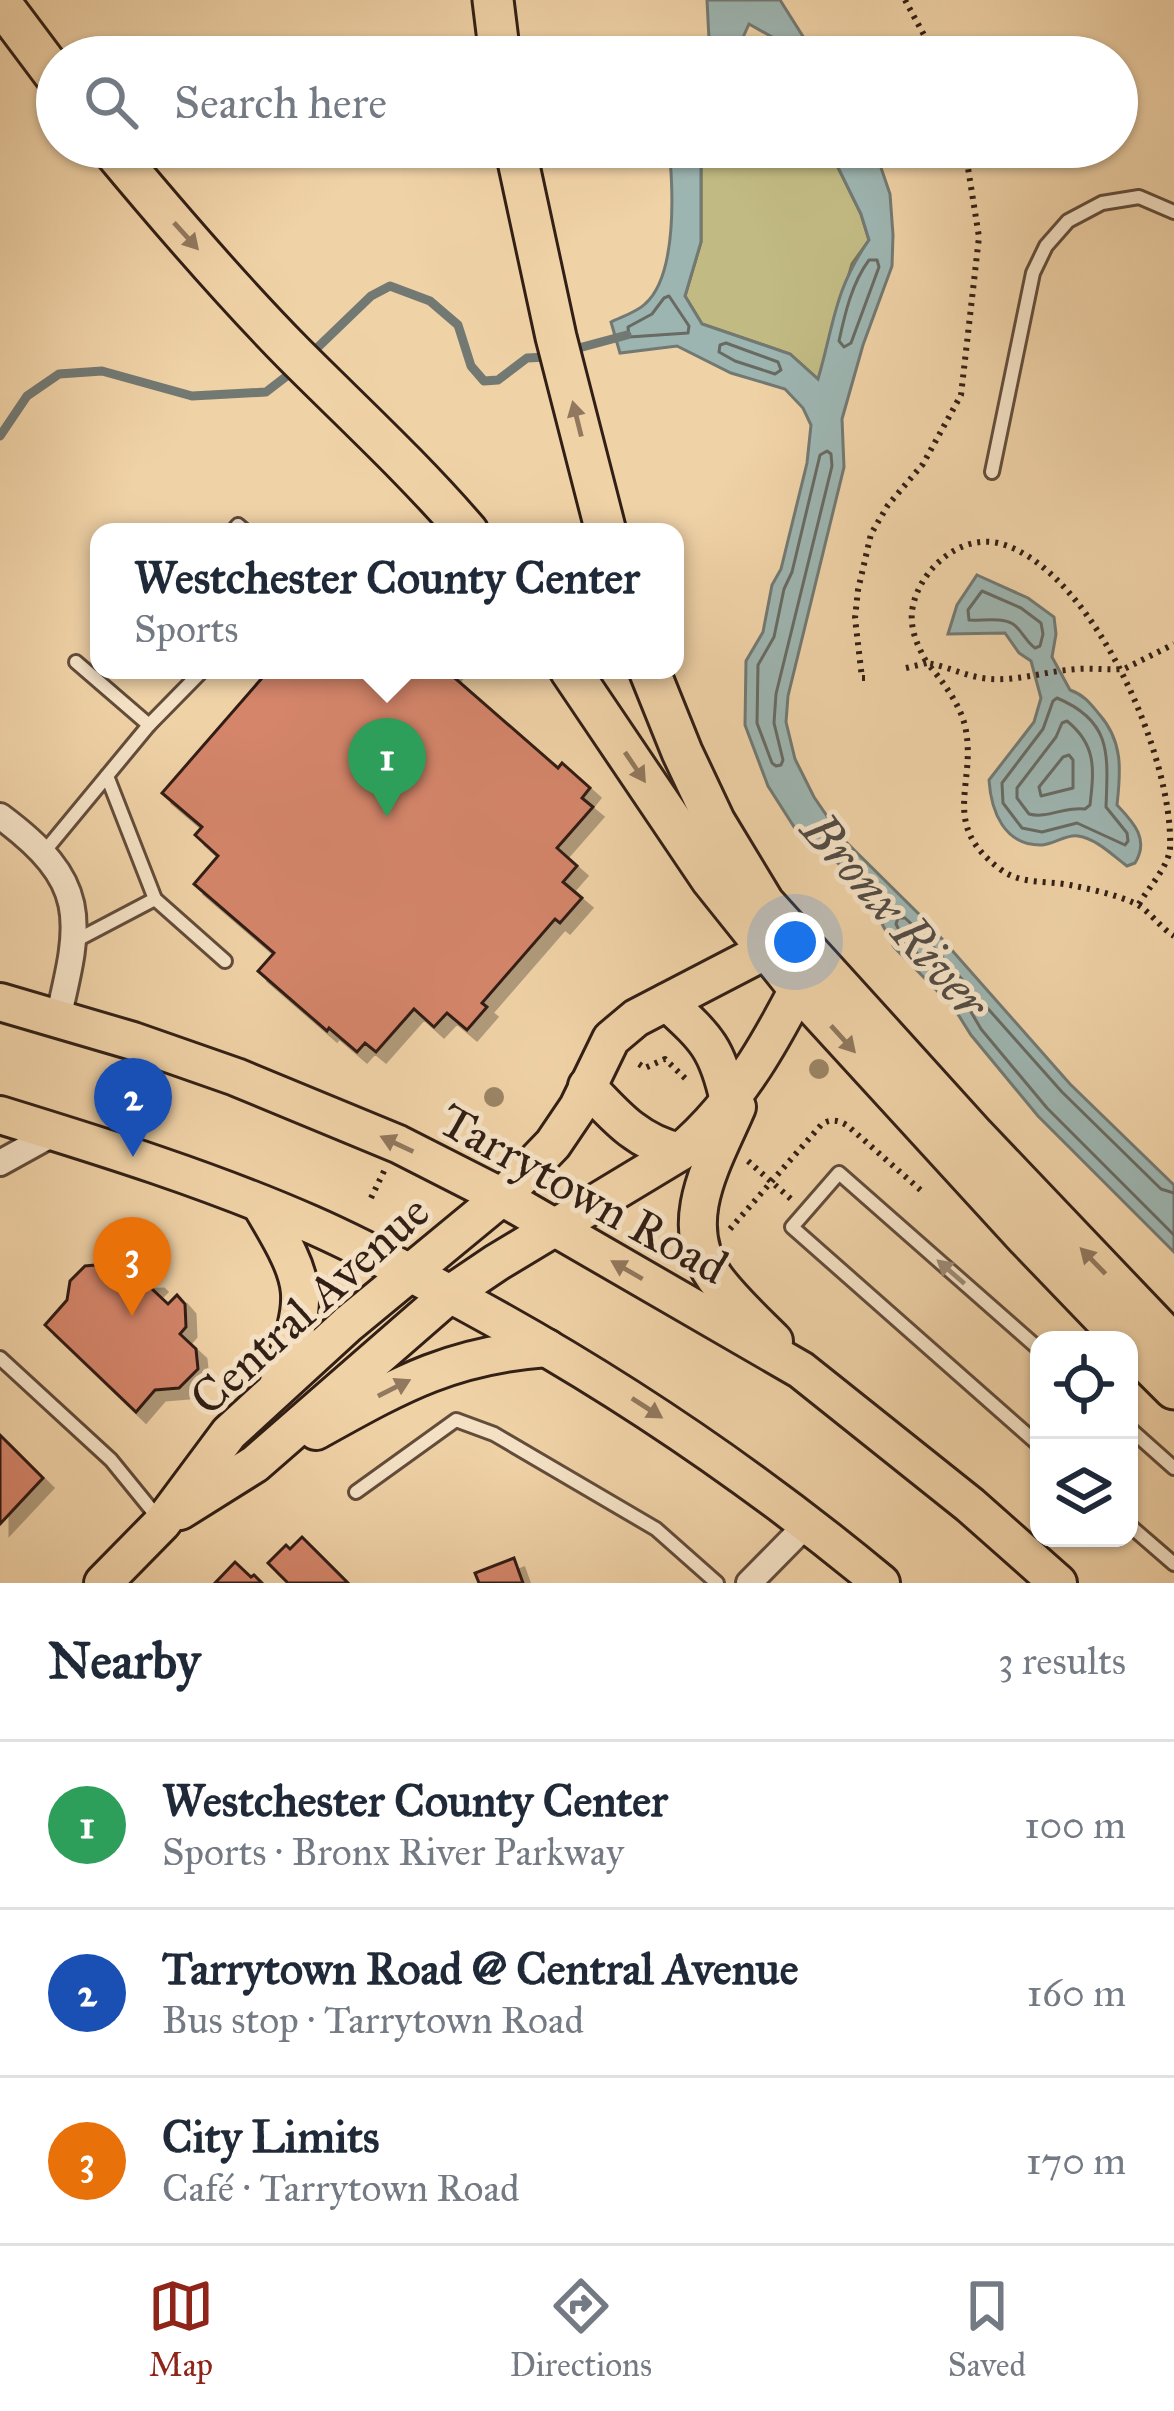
<!DOCTYPE html>
<html lang="en">
<head>
<meta charset="utf-8">
<style>
	:root { --surface:#fff; --page:#f6f6f7; --text:#1f2937; --muted:#747a83; --line:#e0e1e3; --accent:#8f2418 }
	body { margin:0; font-family:"IM FELL Great Primer",serif; background:var(--page); color:var(--text) }
	.controls { position:absolute; right:36px; bottom:36px; display:grid; overflow:hidden; border-radius:24px; box-shadow:0 3px 9px #0004 }
	.controls button { width:108px; height:108px; display:grid; place-items:center; padding:0; border:0; border-bottom:3px solid var(--line); background:var(--surface); color:var(--text); font:60px sans-serif }
	.you { position:absolute; left:795px; top:942px; width:42px; height:42px; margin:-30px; border:9px solid #fff; border-radius:50%; background:#1a73e8; box-shadow:0 0 0 18px #1a73e833 }
	.badge { display:grid; place-items:center; width:78px; height:78px; border-radius:50%; background:var(--accent); color:#fff; font-size:39px; font-weight:700 }
	.pin { position:absolute; translate:-50% -99px; filter:drop-shadow(0 3px 6px #0008) }
	.pin::after { content:''; position:absolute; top:63px; width:42px; height:36px; background:inherit; clip-path:polygon(0 0,100% 0,50% 100%) }
	.popup { position:absolute; left:90px; top:523px; width:594px; height:156px; box-sizing:border-box; display:grid; place-content:center; border-radius:24px; background:var(--surface); filter:drop-shadow(0 3px 9px #0005); font-size:39px; white-space:nowrap; color:var(--muted) }
	.popup b { font-size:45px; color:var(--text) }
	.popup::after { content:''; position:absolute; left:50%; top:100%; margin-left:-24px; border:24px solid transparent; border-top-color:var(--surface) }
	.list { margin:0; padding:0; list-style:none }
	h2 { display:flex; justify-content:space-between; align-items:center; height:156px; margin:0; padding:0 48px; font-size:51px }
	h2 small { font-size:39px; font-weight:400; color:var(--muted) }
	.list li { display:grid; grid-template-columns:78px 1fr auto; gap:36px; align-items:center; box-sizing:border-box; height:168px; padding:0 48px; border-top:3px solid var(--line) }
	.list b { display:block; font-size:45px; white-space:nowrap }
	.list p { margin:0; font-size:39px; white-space:nowrap; color:var(--muted) }
	.list em { font-size:39px; font-style:normal; color:var(--muted) }
	.icon { flex:none; width:66px; height:66px; fill:none; stroke:currentColor; stroke-width:2; stroke-linecap:round; stroke-linejoin:round }
	.map { position:relative; flex:none; width:1174px; height:1583px; overflow:hidden }
	.search { position:absolute; background:var(--surface); box-shadow:0 3px 9px #0004; left:36px; right:36px; top:36px; height:132px; display:flex; align-items:center; gap:30px; box-sizing:border-box; padding:0 42px; border-radius:66px; color:var(--muted); font-size:45px }
	.sheet { height:660px; background:var(--surface) }
	nav { display:flex; justify-content:space-around; align-items:center; box-sizing:border-box; height:168px; border-top:3px solid var(--line); background:var(--surface); font-size:33px; color:var(--muted) }
	nav a { display:grid; justify-items:center; gap:6px }
	nav .on { color:var(--accent) }
	.map>svg:first-child { display:block }
	.green { fill:#c1ba82; stroke:#7a6c4c; stroke-width:3 }
	.water { fill:#9db5b1; stroke:#727973; stroke-width:3 }
	.lines { fill:none; stroke-linecap:round; stroke-linejoin:round }
	.shore { stroke:#686a63; stroke-width:3 }
	.stream { stroke:#727973; stroke-width:9 }
	.building { fill:#d4856a; stroke:#321f15; stroke-width:3; filter:url(#shadow) }
	.service-casing { stroke:#624c3a; stroke-width:18 }
	.minor-casing { stroke:#624c3a; stroke-width:30 }
	.primary-casing { stroke:#321f15; stroke-width:42 }
	.trunk-casing { stroke:#321f15; stroke-width:45 }
	.path { stroke:#321f15; stroke-width:6; stroke-dasharray:3 6; stroke-linecap:butt }
	.service { stroke:#f5e2c6; stroke-width:12 }
	.minor { stroke:#f5e2c6; stroke-width:24 }
	.primary { stroke:#f0d2a7; stroke-width:36 }
	.trunk { stroke:#f0d2a7; stroke-width:39 }
	.tree { fill:#9b8566 }
	.oneway { fill:#91785e }
	.oneway2 { fill:#9d8a76 }
	.labels { text-anchor:middle; stroke-width:10; stroke-linejoin:round; paint-order:stroke }
	.street-label { font-size:48px; fill:#321f15; stroke:#f5e2c6 }
	.water-label { font-size:51px; font-style:italic; fill:#524c44; stroke:#f5e2c6 }
</style>
</head>
<body>
<div class="map">
<svg width="1174" height="1583" viewBox="0 0 1174 1583">
	<defs>
		<filter id="shadow"><feDropShadow dx="10" dy="10" stdDeviation="0" flood-color="#0004"/></filter>
	</defs>
	<rect width="100%" height="100%" fill="#f0d2a7"/>
	<filter id="stains"><feTurbulence type="fractalNoise" baseFrequency=".00167" numOctaves="4"/><feColorMatrix values="0 0 0 0 .2 0 0 0 0 .09 0 0 0 0 .02 0 0 0 .5 -.17"/></filter>
	<radialGradient id="worn" r=".72"><stop offset=".6" stop-color="#630" stop-opacity="0"/><stop offset="1" stop-color="#630" stop-opacity=".3"/></radialGradient>
	<path class="green" d="M705 147H828L861 214 869 240 852 264 819 380 790 354 702 324 685 296 701 242V160Z"/>
	<g class="water">
		<path d="M707 0H780L816 57H790L772 37 749 24 740 44 741 57H700L709 39Z"/>
		<path d="M669 147H705L701 160V242L685 296 702 324 790 354 818 379C834 325 834 290 869 240L861 214 828 147H870L878 159 890 194 893 235 892 266 863 345 842 419 844 467 788 696 786 722 795 759 814 797 842 838 927 922 1070 1084 1174 1185V1252L1038 1116 971 1035 954 1008 894 947 872 904 828 851 796 830 768 786 745 725 746 661 763 632 772 585 781 569 807 463 811 425 803 408 785 389 731 373 677 346 620 353 611 322C621 317 637 312 645 304 678 275 673 187 669 147Z"/>
		<path d="M977 575 1028 598 1054 617 1056 634 1052 657 1070 690C1084 695 1090 703 1099 714 1123 741 1121 770 1117 805 1133 822 1150 839 1135 863L1127 866C1112 855 1097 839 1078 836 1066 834 1055 844 1042 845 1004 846 991 811 989 780L1034 722 1041 698 1031 661 1019 653 1005 633 948 634 957 605Z"/>
	</g>
	<g class="lines">
		<g class="shore">
			<path d="M869 260H877L879 267 851 343 844 347 839 341C845 313 852 283 869 260Z"/>
			<path d="M669 296 689 326 688 333 629 337 628 327 652 314 664 298Z"/>
			<path d="M726 343 778 362 781 370 775 374 735 361 719 352 720 345Z"/>
			<path d="M827 451 831 454 832 466 776 694 774 723 783 760 781 765 776 766 772 763 757 723 758 665 774 637 784 589 792 572 820 455Z"/>
			<path d="M982 591 1021 608 1041 623 1043 634 1040 646 1035 648C1026 642 1021 629 1013 624 1002 617 981 621 969 620L968 610Z"/>
			<path d="M1057 698C1112 721 1108 754 1106 807L1127 833 1128 841 1125 845 1077 823 1042 832 1022 828 1003 803 1002 783 1043 729 1053 701Z"/>
			<path d="M1067 721C1097 745 1094 770 1090 805L1085 809C1065 806 1048 819 1029 814L1017 798V788L1056 737 1062 723Z"/>
			<path d="M1069 755 1073 760V788L1041 796 1039 787 1063 757Z"/>
			<path d="M1174 1193 1161 1189 1062 1092 919 931 905 918H898L896 924 904 940 964 1000 981 1029 1047 1108 1174 1235"/>
		</g>
		<g class="stream">
			<path d="M316 349 371 296 390 286 430 301 458 325 471 366 484 381 498 380 527 358 547 357"/>
			<path d="M575 349 627 335"/>
			<path d="M0 436 27 396 59 374 102 371 192 396 266 392 292 372"/>
		</g>
	</g>
	<g class="building">
		<path d="M269 670H451L449 673 558 768 562 763 590 788 582 798 593 807 557 848 577 866 563 882 582 898 560 923 555 919 482 1003 487 1007 467 1030 447 1013 434 1027 414 1009 376 1052 365 1043 357 1052 329 1028 327 1031 258 971 274 953 194 884 218 856 195 835 202 827 162 793Z"/>
		<path d="M106 1264 123 1280 154 1279 157 1282 151 1288 168 1304 177 1295 185 1304 186 1327 180 1334 196 1349 198 1369 179 1388 155 1390 136 1412 45 1325 67 1300 70 1281 85 1266Z"/>
		<path d="M0 1435 43 1478 0 1524Z"/>
		<path d="M302 1537 348 1583H288L268 1563 286 1545 290 1549Z"/>
		<path d="M514 1558 523 1583H479L475 1573Z"/>
		<path d="M235 1562 251 1577 254 1575 262 1583H215Z"/>
	</g>
	<g class="lines">
		<g class="service-casing">
			<g id="service">
				<path d="M992 472 1033 273 1046 246 1068 221 1102 203 1139 197 1174 212"/>
				<path d="M232 532 238 525 246 532"/>
				<path d="M76 662 149 725"/>
				<path d="M107 776 155 899 225 961"/>
				<path d="M44 852 149 725 203 670"/>
				<path d="M75 941 155 899"/>
				<path d="M1039 1349 839 1173 792 1227 1039 1445"/>
				<path d="M0 1358 111 1460 159 1519"/>
				<path d="M1129 1428 1174 1468"/>
				<path d="M356 1492 456 1420 494 1434 656 1529 717 1583"/>
				<path d="M1129 1525 1174 1564"/>
			</g>
		</g>
		<g class="minor-casing">
			<g id="minor">
				<path d="M0 816C89 882 82 918 58 1018"/>
				<path d="M0 1163 58 1131"/>
				<path d="M749 1583 808 1523"/>
			</g>
		</g>
		<g class="primary-casing">
			<g id="primary">
				<path d="M0 1002 133 1041 236 1077 398 1144 502 1197 801 1370 970 1505 1058 1583"/>
				<path d="M667 1002C706 1038 717 1047 729 1101"/>
				<path d="M587 1086C615 1116 638 1143 680 1152"/>
				<path d="M737 1107C714 1161 675 1222 715 1278 732 1301 754 1321 774 1341"/>
				<path d="M0 1115C104 1147 210 1180 310 1224 363 1247 414 1275 465 1302 613 1382 751 1475 881 1583"/>
				<path d="M261 1205C311 1289 309 1293 278 1385"/>
				<path d="M316 1431C399 1385 450 1355 547 1348"/>
				<path d="M180 1511 255 1464 450 1294 496 1263 680 1152C740 1102 777 1031 812 962"/>
				<path d="M103 1583 162 1523 229 1433 348 1324 502 1197 553 1144 578 1107 611 1039 636 1018 767 950 790 933"/>
			</g>
		</g>
		<g class="trunk-casing">
			<g id="trunk">
				<path d="M493 0 500 57"/>
				<path d="M0 2 57 78"/>
				<path d="M110 147C169 218 229 288 294 354 353 413 414 469 468 532"/>
				<path d="M515 147 556 337 606 532"/>
				<path d="M570 670 711 879 799 989 1027 1238 1125 1340"/>
				<path d="M649 670 682 752 715 822 764 903 975 1136 1174 1345"/>
				<path d="M1129 1344 1174 1389"/>
			</g>
		</g>
		<g class="path">
			<path d="M905 0 936 57"/>
			<path d="M906 668 927 663C941 679 960 704 965 726 978 783 938 823 1000 869 1021 885 1045 880 1070 885 1090 889 1113 894 1132 902 1148 908 1159 927 1174 936"/>
			<path d="M865 678H862L855 618 858 590 871 534 888 505 923 464 961 395 979 237 968 168V147"/>
			<path d="M1139 904C1148 888 1169 866 1170 848 1174 759 1095 576 1005 545 963 530 918 569 912 611 910 630 918 647 927 663 946 666 963 675 982 678 1014 683 1045 671 1077 669 1093 668 1108 670 1124 669L1174 644"/>
			<path d="M639 1064 645 1068 665 1059 689 1082"/>
			<path d="M748 1161 792 1200"/>
			<path d="M371 1198 385 1169"/>
			<path d="M730 1229 821 1125C830 1118 839 1120 848 1126L925 1194"/>
		</g>
		<use href="#service" class="service"/>
		<use href="#minor" class="minor"/>
		<use href="#primary" class="primary"/>
		<use href="#trunk" class="trunk"/>
	</g>
	<g class="tree">
		<circle cx="819" cy="1069" r="10"/>
		<circle cx="494" cy="1097" r="10"/>
	</g>
	<defs><path id="oneway-solid" d="M-6-.8H1V-3.2L6.5 0L1 3.2V.8H-6Z" transform="scale(3)"/></defs>
	<g class="oneway">
		<use href="#oneway-solid" transform="translate(186 236) rotate(48)"/>
		<use href="#oneway-solid" transform="translate(577 419) rotate(-104)"/>
		<use href="#oneway-solid" transform="translate(635 767) rotate(56)"/>
		<use href="#oneway-solid" transform="translate(843 1039) rotate(48)"/>
		<use href="#oneway-solid" transform="translate(397 1144) rotate(-155)"/>
		<use href="#oneway-solid" transform="translate(1093 1261) rotate(-134)"/>
		<use href="#oneway-solid" transform="translate(627 1270) rotate(-150)"/>
		<use href="#oneway-solid" transform="translate(394 1388) rotate(-27)"/>
		<use href="#oneway-solid" transform="translate(647 1408) rotate(33)"/>
	</g>
	<use class="oneway2" href="#oneway-solid" transform="translate(951 1272) rotate(-139)"/>
	<g class="labels">
		<g class="street-label">
			<text transform="translate(584 1193) rotate(29)" y="17">Tarrytown Road</text>
			<text transform="translate(309 1304) rotate(-42)" y="17">Central Avenue</text>
		</g>
		<g class="water-label">
			<text transform="translate(896 915) rotate(49)" y="18">Bronx River</text>
		</g>
	</g>
	<rect width="100%" height="100%" filter="url(#stains)"/>
	<rect width="100%" height="100%" fill="url(#worn)"/>
</svg>
<div class="controls">
<button><svg class="icon" aria-label="locate" viewBox="0 0 24 24"><circle cx="12" cy="12" r="6"/><path d="M12 2v4M12 18v4M2 12h4M18 12h4"/></svg></button>
<button><svg class="icon" aria-label="layers" viewBox="0 0 24 24"><path d="M12 4l9 5-9 5-9-5zM3 14l9 5 9-5"/></svg></button>
</div>
<div class="you"></div>
<div class="pin badge" style="left:387px;top:817px;background:#2e9e5b">1</div>
<div class="popup"><b>Westchester County Center</b>Sports</div>
<div class="pin badge" style="left:133px;top:1157px;background:#1a4fb4">2</div>
<div class="pin badge" style="left:132px;top:1316px;background:#e8710a">3</div>
<div class="search"><svg class="icon" aria-label="search" viewBox="0 0 24 24"><circle cx="10" cy="10" r="6"/><path d="M15 15l6 6"/></svg>Search here</div>
</div>
<section class="sheet">
<h2>Nearby<small>3 results</small></h2>
<ul class="list">
<li><span class="badge" style="background:#2e9e5b">1</span><div><b>Westchester County Center</b><p>Sports · Bronx River Parkway</p></div><em>100 m</em></li>
<li><span class="badge" style="background:#1a4fb4">2</span><div><b>Tarrytown Road @ Central Avenue</b><p>Bus stop · Tarrytown Road</p></div><em>160 m</em></li>
<li><span class="badge" style="background:#e8710a">3</span><div><b>City Limits</b><p>Café · Tarrytown Road</p></div><em>170 m</em></li>
</ul>
</section>
<nav>
<a class="on"><svg class="icon" aria-label="map" viewBox="0 0 24 24"><path d="M3 6l6-2 6 2 6-2v14l-6 2-6-2-6 2zM9 4v14M15 6v14"/></svg>Map</a>
<a><svg class="icon" aria-label="directions" viewBox="0 0 24 24"><path d="M12 3l9 9-9 9-9-9zM9 14v-3h6M13 9l2 2-2 2"/></svg>Directions</a>
<a><svg class="icon" aria-label="saved" viewBox="0 0 24 24"><path d="M7 4h10v16l-5-4-5 4z"/></svg>Saved</a>
</nav>
</body>
</html>
